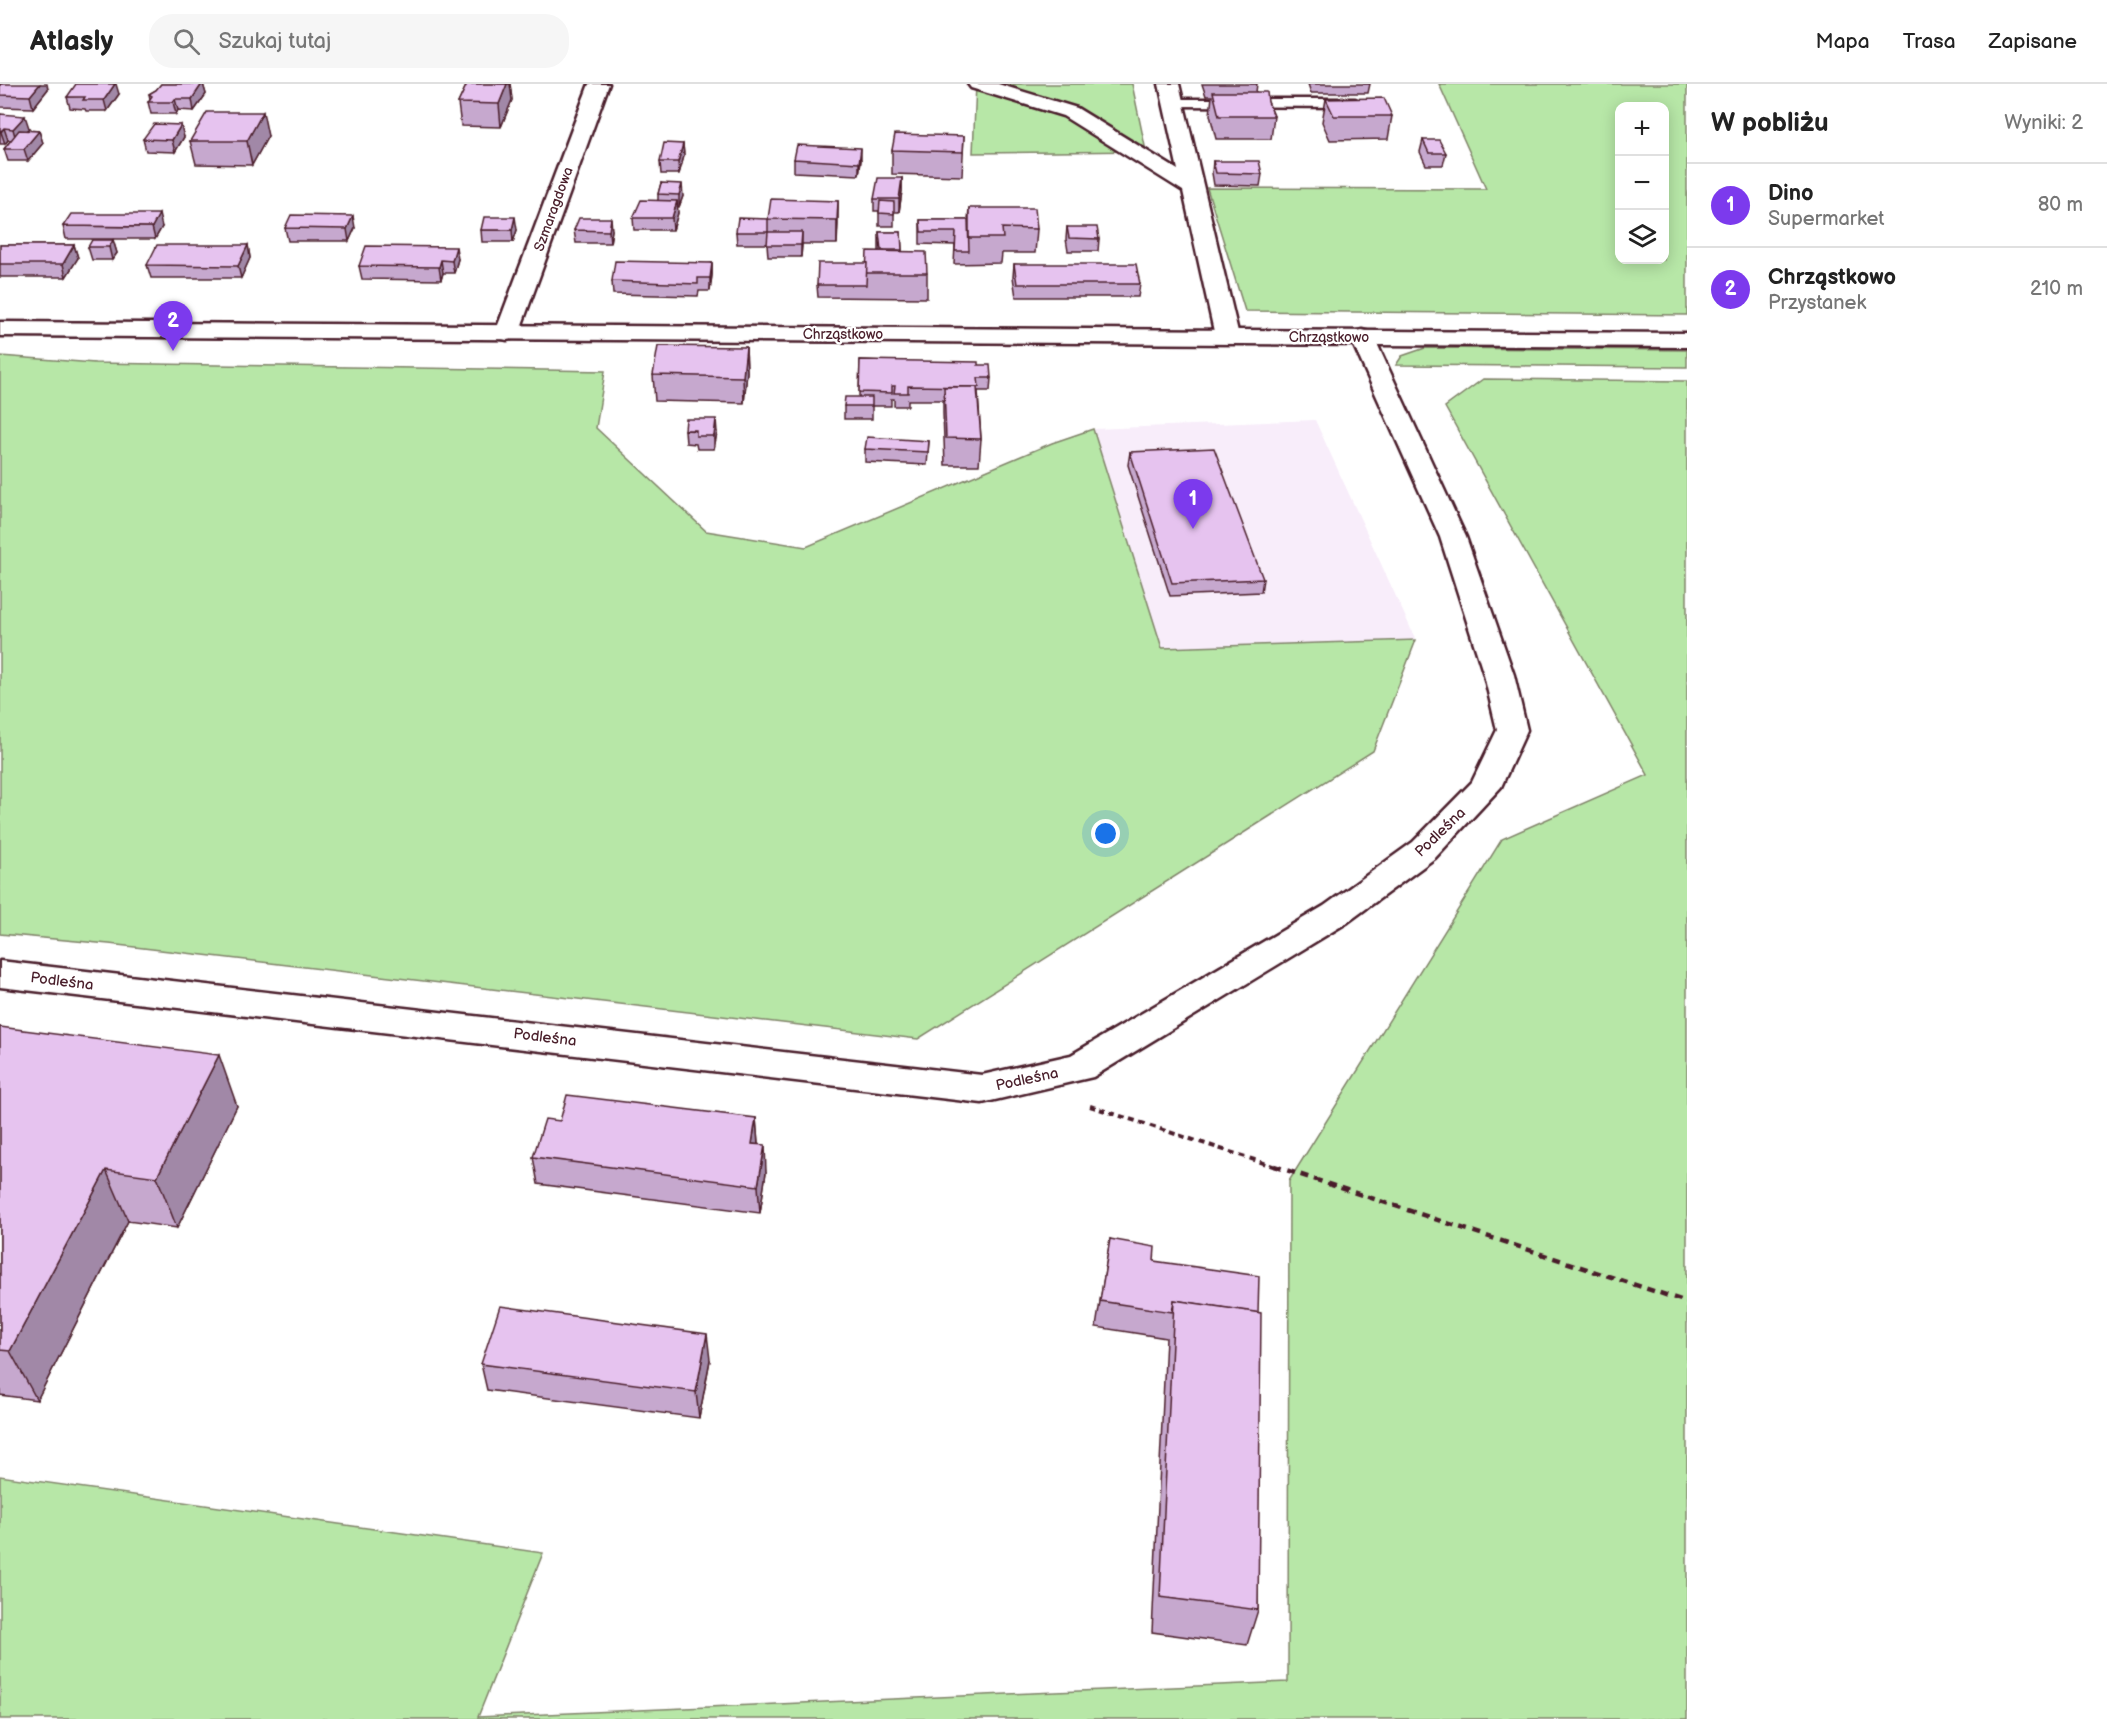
<!DOCTYPE html>
<html lang="pl">
<head>
<meta charset="utf-8">
<style>
	:root { --surface:#fff; --page:#f6f6f6; --text:#222; --muted:#767676; --line:#e0e0e0; --accent:#7c3aed }
	body { margin:0; font-family:"Balsamiq Sans",sans-serif; background:var(--page); color:var(--text) }
	.controls { position:absolute; right:18px; top:18px; display:grid; overflow:hidden; border-radius:12px; box-shadow:0 3px 15px #0003 }
	.controls button { width:54px; height:54px; display:grid; place-items:center; padding:0; border:0; border-bottom:2px solid var(--line); background:var(--surface); color:var(--text); font:30px sans-serif }
	.you { position:absolute; left:1106px; top:750px; width:21px; height:21px; margin:-15px; border:4px solid #fff; border-radius:50%; background:#1a73e8; box-shadow:0 0 0 9px #1a73e833 }
	.badge { display:grid; place-items:center; width:39px; height:39px; border-radius:50%; background:var(--accent); color:#fff; font-size:20px; font-weight:700 }
	.pin { position:absolute; translate:-50% -50px; filter:drop-shadow(0 2px 3px #0008) }
	.pin::after { content:''; position:absolute; top:32px; width:21px; height:18px; background:inherit; clip-path:polygon(0 0,100% 0,50% 100%) }
	.list { margin:0; padding:0; list-style:none }
	h2 { display:flex; justify-content:space-between; align-items:center; height:78px; margin:0; padding:0 24px; font-size:26px }
	h2 small { font-size:20px; font-weight:400; color:var(--muted) }
	.list li { display:grid; grid-template-columns:39px 1fr auto; gap:18px; align-items:center; box-sizing:border-box; height:84px; padding:0 24px; border-top:2px solid var(--line) }
	.list b { display:block; font-size:22px; white-space:nowrap }
	.list p { margin:0; font-size:20px; white-space:nowrap; color:var(--muted) }
	.list em { font-size:20px; font-style:normal; color:var(--muted) }
	.icon { flex:none; width:33px; height:33px; fill:none; stroke:currentColor; stroke-width:2; stroke-linecap:round; stroke-linejoin:round }
	.map { position:relative; flex:none; width:1687px; height:1635px; overflow:hidden }
	header { display:flex; align-items:center; gap:36px; box-sizing:border-box; height:84px; padding:0 30px; background:var(--surface); border-bottom:2px solid var(--line) }
	header strong { font-size:28px }
	nav { display:flex; gap:33px; margin-inline-start:auto; font-size:21px }
	.search { width:420px; height:54px; background:var(--page); display:flex; align-items:center; gap:15px; box-sizing:border-box; padding:0 21px; border-radius:24px; color:var(--muted); font-size:22px }
	main { display:flex }
	aside { flex:1; background:var(--surface) }
	.map>svg:first-child { display:block }
	.built { fill:#f8edfa }
	.green { fill:#b7e7a7; stroke:#808369; stroke-width:1.5; fill-rule:evenodd }
	.lines { fill:none; stroke-linecap:round; stroke-linejoin:round }
	.lane-casing { stroke:#4a1f2b; stroke-width:5 }
	.street-casing { stroke:#4a1f2b; stroke-width:5 }
	.secondary-casing { stroke:#4a1f2b; stroke-width:5 }
	.path-far1 { stroke:#4a1f2b; stroke-width:4; stroke-dasharray:6 4.5; stroke-linecap:butt }
	.path { stroke:#4a1f2b; stroke-width:4.5; stroke-dasharray:8 6; stroke-linecap:butt }
	.lane { fill:#fff; fill-rule:evenodd }
	.street { fill:#fff; fill-rule:evenodd }
	.secondary { fill:#fff; fill-rule:evenodd }
	.wall { fill:#c6a8ce; stroke:#4a1f2b; stroke-width:1.5 }
	.shaded-wall { fill:#a188a7; stroke:#4a1f2b; stroke-width:1.5 }
	.building { fill:#e6c3ef; stroke:#4a1f2b; stroke-width:1.5 }
	.labels { text-anchor:middle; stroke-width:4.5; stroke-linejoin:round; paint-order:stroke }
	.far-street-label { font-size:14px; fill:#4a1f2b; stroke:#fff }
	.street-label { font-size:15px; fill:#4a1f2b; stroke:#fff }
</style>
</head>
<body>
<header>
<strong>Atlasly</strong>
<div class="search"><svg class="icon" aria-label="search" viewBox="0 0 24 24"><circle cx="10" cy="10" r="6"/><path d="M15 15l6 6"/></svg>Szukaj tutaj</div>
<nav><a>Mapa</a><a>Trasa</a><a>Zapisane</a></nav>
</header>
<main>
<div class="map">
<svg width="1687" height="1635" viewBox="0 0 1687 1635">
	<rect width="100%" height="100%" fill="#fff"/>
	<filter id="ink" filterUnits="userSpaceOnUse"><feTurbulence type="fractalNoise" baseFrequency=".0167" numOctaves="2"/><feDisplacementMap in="SourceGraphic" scale="12" xChannelSelector="R" yChannelSelector="G"/><feConvolveMatrix kernelMatrix="1 2 1 2 8 2 1 2 1" color-interpolation-filters="sRGB"/></filter>
	<g filter="url(#ink)">
		<path class="built" d="M1315 336 1416 556 1162 564 1093 345Z"/>
		<g class="green">
			<path d="M976 0H1132L1146 67 973 69Z"/>
			<path d="M1439 0H1687V231L1245 227 1207 104 1486 105ZM1620 22H1664V176H1620Z"/>
			<path d="M1425 264 1687 266V283L1396 281 1402 272Z"/>
			<path d="M0 272 95 279 605 287 596 344 706 447 806 463 1052 359 1093 345 1162 564 1416 556 1373 667 918 955 109 860 0 850Z"/>
			<path d="M1483 295 1687 297V1635H0V1392L543 1469 478 1633 1288 1598 1289 1097 1502 755 1648 691 1445 323Z"/>
		</g>
		<g class="lines">
			<g class="lane-casing">
				<path id="lane" d="M1173 15H1355L1362 19 1355 23 1168 22 1166 19 1168 16Z"/>
			</g>
			<g class="street-casing">
				<g id="street">
					<path d="M589 0H609L519 249 515 254 507 256 499 254 495 249Z"/>
					<path d="M968 0H998L1077 24 1178 86 1159 0H1179L1239 252 1235 257 1227 259 1219 257 1215 252 1183 107 1063 32 971 4Z"/>
					<path d="M1362 246 1370 248 1374 253 1466 453 1514 591 1527 646 1501 703 1435 774 1348 838 1093 993 982 1019 0 903V877L982 991 1071 971 1324 822 1413 758 1472 698 1497 646 1484 591 1440 453 1350 253 1354 248Z"/>
				</g>
			</g>
			<g class="secondary-casing">
				<path id="secondary" d="M0 238 1687 249V263L0 252Z"/>
			</g>
			<path class="path-far1" d="M1090 1022 1279 1084"/>
			<path class="path" d="M1274 1082 1687 1218"/>
			<use href="#lane" class="lane"/>
			<use href="#street" class="street"/>
			<use href="#secondary" class="secondary"/>
		</g>
		<g class="wall">
			<path d="M0 0 48 5 33 24 0 23Z"/>
			<path d="M161 0H203L206 10 194 27 178 26 176 30H151L148 18 150 15 149 10 156 6Z"/>
			<path d="M467 0H510L512 16 501 43 461 42 458 19Z"/>
			<path d="M1202 0H1257L1256 8 1268 18 1274 32 1271 55H1216L1210 31 1212 12H1206Z"/>
			<path d="M1308 0H1370L1368 9H1311Z"/>
			<path d="M119 10 107 27H86L85 25 70 24 67 13Z"/>
			<path d="M1326 15 1392 32 1388 55 1330 56 1322 38Z"/>
			<path d="M0 30 29 44 26 46 39 47 43 59 28 77H8L4 65 11 56H8L5 60H0Z"/>
			<path d="M268 52 252 81 196 80 190 57Z"/>
			<path d="M964 52 962 92 892 90V66Z"/>
			<path d="M184 53 175 68 146 67 143 55Z"/>
			<path d="M1423 56 1446 69 1443 81H1426L1420 68Z"/>
			<path d="M683 60 684 72 679 90H661L660 78Z"/>
			<path d="M794 75 861 76 859 91 794 88Z"/>
			<path d="M1213 77 1262 90 1260 102 1214 101 1212 89Z"/>
			<path d="M902 94V107L899 128H894V142H879V127H874V115Z"/>
			<path d="M661 99 683 112 679 123H677L678 129 673 146H634L633 134 658 116V110Z"/>
			<path d="M838 117 837 160H802L801 173H768L767 160H737L736 148 768 135Z"/>
			<path d="M969 124 1037 145 1035 169H1002L1001 179 954 180 955 161 920 160V136H968Z"/>
			<path d="M63 142 162 143 155 155H66Z"/>
			<path d="M1067 143 1099 155 1098 167H1068L1066 155Z"/>
			<path d="M285 144H355L349 157H288Z"/>
			<path d="M481 146H517L513 158H482Z"/>
			<path d="M574 146H612L610 159H576Z"/>
			<path d="M879 148H901L902 167 927 189V214L818 213 817 201 867 179 879 167Z"/>
			<path d="M113 156 117 169 112 176H92L88 163Z"/>
			<path d="M0 161H74L78 174 66 193H0Z"/>
			<path d="M248 161 250 174 241 194H151L147 181Z"/>
			<path d="M458 175 454 189H443L441 196 362 195 359 182Z"/>
			<path d="M712 179V191L710 207H699L698 212 613 210 612 197Z"/>
			<path d="M1014 180 1140 200 1138 213H1016L1013 193Z"/>
			<path d="M746 263 747 288 744 319 655 317 653 291Z"/>
			<path d="M860 276 978 281 991 294 990 307H978L981 355 979 381H945L943 329V316H908V322H894V315H891V322H872V335H844V322L859 313Z"/>
			<path d="M685 346 717 348 714 365H697L696 360 686 359Z"/>
			<path d="M929 357 927 381 865 378V365Z"/>
			<path d="M1130 368 1263 495 1261 508 1170 512 1128 381Z"/>
			<path d="M0 943 237 1022 177 1144 128 1137 37 1316 0 1311Z"/>
			<path d="M756 1034 758 1060 766 1088 760 1129 538 1100 533 1073 560 1037Z"/>
			<path d="M1110 1155 1258 1229V1526L1247 1561 1152 1548 1166 1254 1096 1243Z"/>
			<path d="M710 1276 699 1334 487 1306 481 1280Z"/>
		</g>
		<g class="shaded-wall">
			<path d="M40 0H47L48 5 33 24 30 12Z"/>
			<path d="M115 0H116L119 10 107 27 104 16Z"/>
			<path d="M202 0H203L206 10 194 27 192 15Z"/>
			<path d="M507 0H510L512 16 501 43 499 20Z"/>
			<path d="M175 15 178 26 176 30 173 18Z"/>
			<path d="M263 28 268 52 252 81 247 57Z"/>
			<path d="M25 32 29 44 16 56 13 45Z"/>
			<path d="M181 41 184 53 175 68 172 56Z"/>
			<path d="M4 44 8 56 5 60 1 48Z"/>
			<path d="M39 47 43 59 28 77 24 65Z"/>
			<path d="M683 60 684 72 679 90 678 78Z"/>
			<path d="M861 64V76L859 91V79Z"/>
			<path d="M902 94V107L899 128V115Z"/>
			<path d="M682 100 683 112 679 123V111Z"/>
			<path d="M677 117 678 129 673 146 672 134Z"/>
			<path d="M838 117V141L837 160V136Z"/>
			<path d="M159 130 162 143 155 155 152 143Z"/>
			<path d="M353 132 355 144 349 157 347 145Z"/>
			<path d="M515 133 517 146 513 158 512 146Z"/>
			<path d="M611 134 612 146 610 159 609 147Z"/>
			<path d="M802 148V160L801 173V161Z"/>
			<path d="M113 156 117 169 112 176 109 163Z"/>
			<path d="M74 161 78 174 66 193 63 180Z"/>
			<path d="M248 161 250 174 241 194 238 182Z"/>
			<path d="M456 163 458 175 454 189 452 177Z"/>
			<path d="M441 176 443 189 441 196 439 183Z"/>
			<path d="M712 179V191L710 207V194Z"/>
			<path d="M746 263 747 288 744 319 743 293Z"/>
			<path d="M716 335 717 348 714 365V352Z"/>
			<path d="M219 971 237 1022 177 1144 157 1093Z"/>
			<path d="M756 1034 758 1061 752 1060Z"/>
			<path d="M765 1061 766 1088 760 1129 758 1102Z"/>
			<path d="M106 1086 128 1137 37 1316 10 1267Z"/>
			<path d="M707 1250 710 1276 699 1334 696 1308Z"/>
		</g>
		<g class="building">
			<path d="M0 0H40L30 12 0 11Z"/>
			<path d="M76 0H115L104 16H83L85 13H67Z"/>
			<path d="M161 0H202L192 15H175L173 18H148L152 12 149 10 156 6Z"/>
			<path d="M467 0H507L499 20 458 19Z"/>
			<path d="M1213 8H1267L1268 18 1274 32H1219Z"/>
			<path d="M1384 14 1392 32H1334L1326 15Z"/>
			<path d="M207 28H263L247 57H190Z"/>
			<path d="M0 30 25 32 13 45 4 44 0 48Z"/>
			<path d="M154 40 181 41 172 56 143 55Z"/>
			<path d="M19 46 39 47 24 65H4Z"/>
			<path d="M895 50 964 52 963 68 892 66Z"/>
			<path d="M1423 56H1439L1446 69H1429Z"/>
			<path d="M664 59 683 60 678 78H660Z"/>
			<path d="M797 61 861 64 859 79 794 75Z"/>
			<path d="M1213 77H1259L1262 90 1216 89Z"/>
			<path d="M878 94H902L899 115H874Z"/>
			<path d="M661 99 682 100 679 111 658 110Z"/>
			<path d="M771 115 838 117 837 136 768 135Z"/>
			<path d="M641 116 677 117 672 134H633Z"/>
			<path d="M880 117 894 118V130L879 129Z"/>
			<path d="M969 124H1035L1037 145 1002 144 1003 154H969Z"/>
			<path d="M71 130H159L152 143 63 142Z"/>
			<path d="M291 131 353 132 347 145 285 144Z"/>
			<path d="M484 133H515L512 146H481Z"/>
			<path d="M579 134H611L609 147 574 146Z"/>
			<path d="M738 134 768 135V148H736Z"/>
			<path d="M920 136H968L969 167H955L956 148H921Z"/>
			<path d="M1067 143H1097L1099 155 1069 154Z"/>
			<path d="M768 148H802L801 161H767Z"/>
			<path d="M879 148H901L902 166H881Z"/>
			<path d="M92 156H113L109 163H88Z"/>
			<path d="M0 161H74L63 180H0Z"/>
			<path d="M157 161H248L238 182 147 181Z"/>
			<path d="M366 162 456 163 452 177 441 176 439 183 359 182Z"/>
			<path d="M867 167 926 168 927 189H866Z"/>
			<path d="M615 177 712 179 710 194H698V200L612 197Z"/>
			<path d="M818 179H867L866 201H817Z"/>
			<path d="M1014 180H1136L1140 200H1017Z"/>
			<path d="M658 262 746 263 743 293 653 291Z"/>
			<path d="M860 276 978 278V281H990L991 294H978L979 303 908 302V309H894L895 302H892V309L859 308Z"/>
			<path d="M944 303H977L981 355 946 354Z"/>
			<path d="M845 313H872V322H844Z"/>
			<path d="M686 335H716L714 352H696V346H685Z"/>
			<path d="M867 353 929 357 928 368 865 365Z"/>
			<path d="M1214 364 1263 495 1172 499 1130 368Z"/>
			<path d="M0 943 219 971 157 1093 106 1086 10 1267 0 1266Z"/>
			<path d="M567 1011 756 1034 752 1060 765 1061 758 1102 533 1073 545 1035 560 1037Z"/>
			<path d="M1110 1155 1155 1163 1154 1177 1259 1192 1258 1229 1174 1216 1172 1228 1100 1217Z"/>
			<path d="M1174 1216 1261 1229 1258 1526 1160 1513Z"/>
			<path d="M500 1222 707 1250 696 1308 481 1280Z"/>
		</g>
	</g>
	<g class="labels">
		<g class="far-street-label">
			<text transform="translate(553 125) rotate(-70)" y="5">Szmaragdowa</text>
			<text x="843" y="255">Chrząstkowo</text>
			<text x="1329" y="258">Chrząstkowo</text>
		</g>
		<g class="street-label">
			<text transform="translate(1440 748) rotate(-44)" y="5">Podleśna</text>
			<text transform="translate(62 897) rotate(7)" y="5">Podleśna</text>
			<text transform="translate(545 953) rotate(7)" y="5">Podleśna</text>
			<text transform="translate(1027 995) rotate(-12)" y="5">Podleśna</text>
		</g>
	</g>
</svg>
<div class="controls">
<button>+</button>
<button>−</button>
<button><svg class="icon" aria-label="layers" viewBox="0 0 24 24"><path d="M12 4l9 5-9 5-9-5zM3 14l9 5 9-5"/></svg></button>
</div>
<div class="you"></div>
<div class="pin badge" style="left:1193px;top:445px">1</div>
<div class="pin badge" style="left:173px;top:267px">2</div>
</div>
<aside>
<h2>W pobliżu<small>Wyniki: 2</small></h2>
<ul class="list">
<li><span class="badge">1</span><div><b>Dino</b><p>Supermarket</p></div><em>80 m</em></li>
<li><span class="badge">2</span><div><b>Chrząstkowo</b><p>Przystanek</p></div><em>210 m</em></li>
</ul>
</aside>
</main>
</body>
</html>
